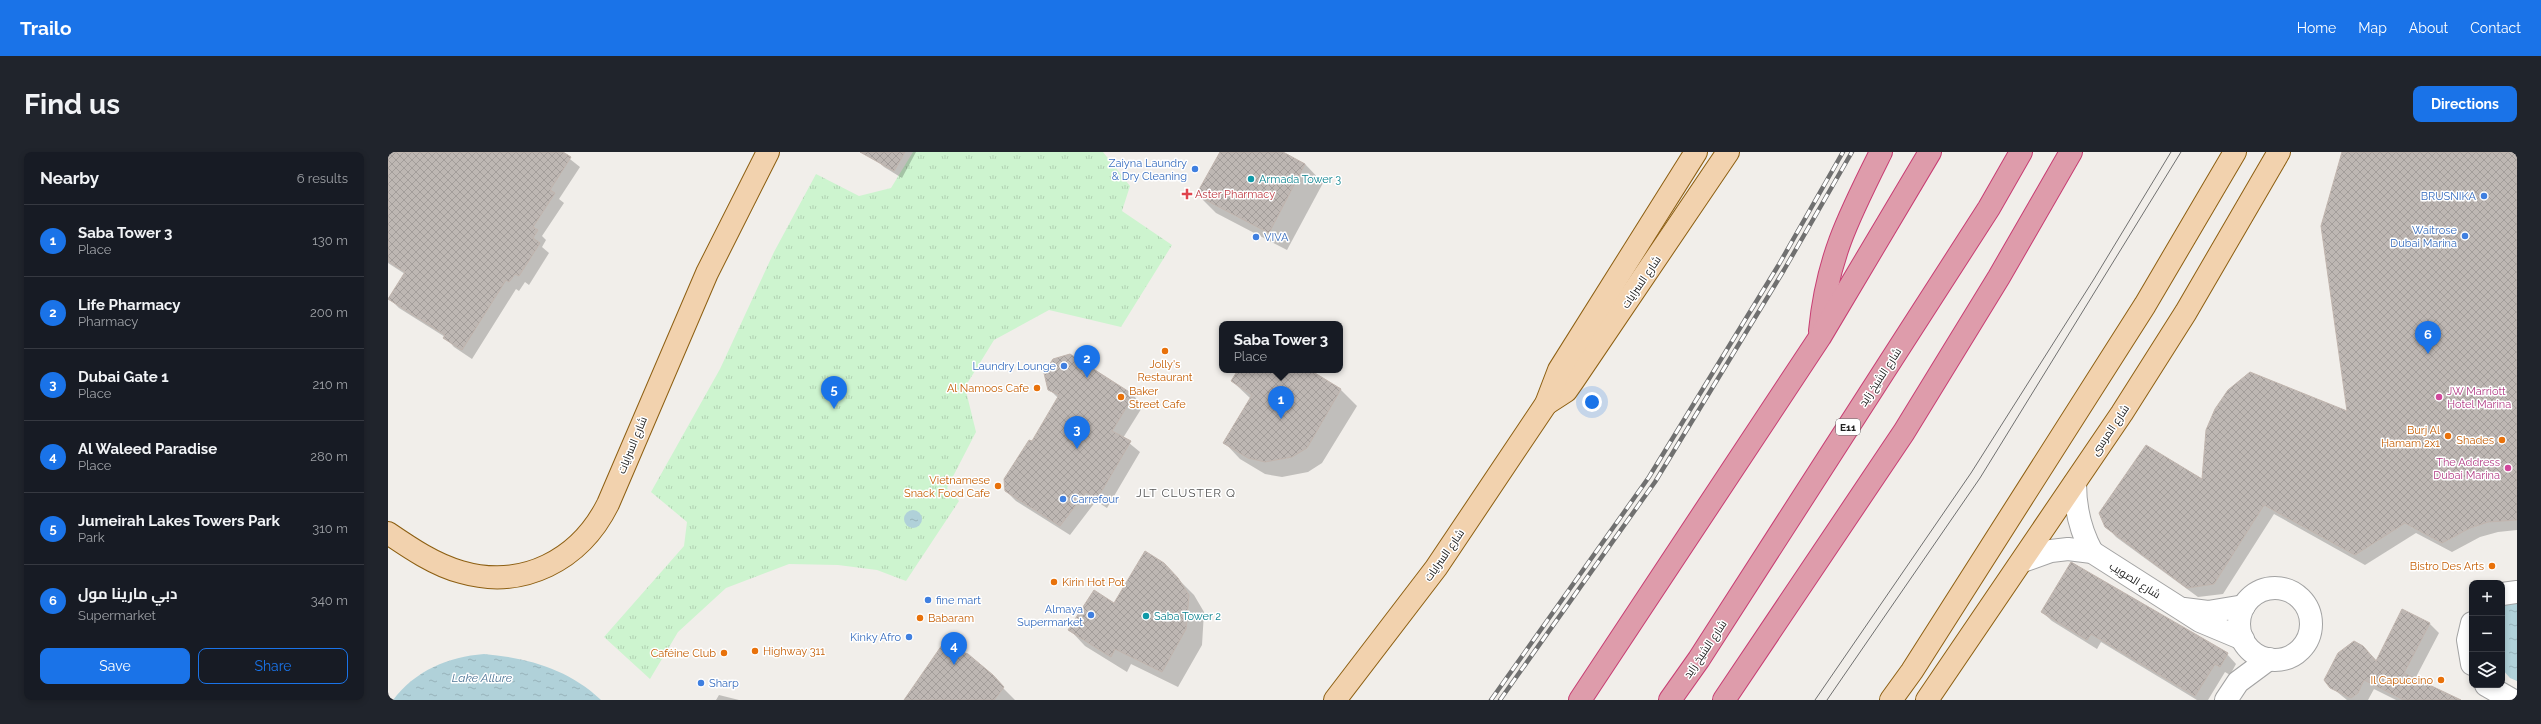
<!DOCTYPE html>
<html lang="en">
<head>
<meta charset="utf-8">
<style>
	:root { --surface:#171b24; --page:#20242c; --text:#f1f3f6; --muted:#9ea1a6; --line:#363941; --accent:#1a73e8 }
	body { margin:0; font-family:Raleway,Cairo,sans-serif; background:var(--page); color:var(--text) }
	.controls { position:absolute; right:12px; bottom:12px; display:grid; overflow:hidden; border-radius:8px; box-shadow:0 2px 6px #0003 }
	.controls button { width:36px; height:36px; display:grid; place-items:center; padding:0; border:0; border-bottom:1px solid var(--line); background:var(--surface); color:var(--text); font:20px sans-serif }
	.you { position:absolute; left:1204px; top:250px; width:14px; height:14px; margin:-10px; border:3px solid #fff; border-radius:50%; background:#1a73e8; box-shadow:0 0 0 6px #1a73e833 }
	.badge { display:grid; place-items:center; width:26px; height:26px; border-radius:50%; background:var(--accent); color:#fff; font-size:13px; font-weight:700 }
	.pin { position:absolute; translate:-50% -33px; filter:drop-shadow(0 1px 2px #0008) }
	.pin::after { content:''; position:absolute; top:21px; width:14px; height:12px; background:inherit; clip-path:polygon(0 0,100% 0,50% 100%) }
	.popup { position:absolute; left:831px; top:169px; width:124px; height:52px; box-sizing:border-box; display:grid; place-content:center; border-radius:8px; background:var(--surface); filter:drop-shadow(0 1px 3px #0005); font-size:13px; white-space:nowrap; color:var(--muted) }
	.popup b { font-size:15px; color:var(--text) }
	.popup::after { content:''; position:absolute; left:50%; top:100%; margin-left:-8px; border:8px solid transparent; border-top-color:var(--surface) }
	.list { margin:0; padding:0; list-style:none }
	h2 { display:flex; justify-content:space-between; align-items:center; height:52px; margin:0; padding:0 16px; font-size:17px }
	h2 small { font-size:13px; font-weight:400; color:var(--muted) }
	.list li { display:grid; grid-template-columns:26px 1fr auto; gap:12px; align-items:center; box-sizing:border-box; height:72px; padding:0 16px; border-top:1px solid var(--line) }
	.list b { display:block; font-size:15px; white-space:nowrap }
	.list p { margin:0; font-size:13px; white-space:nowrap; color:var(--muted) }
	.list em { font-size:13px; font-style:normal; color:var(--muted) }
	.actions { display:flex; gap:8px; padding:12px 16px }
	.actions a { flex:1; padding:9px 0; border:1px solid var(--accent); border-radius:8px; text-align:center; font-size:14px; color:var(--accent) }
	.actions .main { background:var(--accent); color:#fff }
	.icon { flex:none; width:22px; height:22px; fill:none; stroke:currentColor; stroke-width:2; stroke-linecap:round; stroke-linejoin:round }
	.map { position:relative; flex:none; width:2129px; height:548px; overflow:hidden; border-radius:8px }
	header { display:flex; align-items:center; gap:24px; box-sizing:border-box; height:56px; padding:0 20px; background:var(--accent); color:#fff }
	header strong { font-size:19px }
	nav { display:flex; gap:22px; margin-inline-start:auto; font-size:14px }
	.intro { display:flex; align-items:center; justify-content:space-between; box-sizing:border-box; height:96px; padding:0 24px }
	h1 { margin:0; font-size:28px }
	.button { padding:10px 18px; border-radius:8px; background:var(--accent); color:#fff; font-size:14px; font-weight:700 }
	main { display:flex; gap:24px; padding:0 24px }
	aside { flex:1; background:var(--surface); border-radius:8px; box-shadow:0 2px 6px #0003 }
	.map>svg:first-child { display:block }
	.park { fill:url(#park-tufts) }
	.water { fill:url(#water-ripples) }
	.pier { fill:#f1eeea }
	.shadow { fill:#0003 }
	.building { fill:url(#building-cross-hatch); stroke:#c1b5ae }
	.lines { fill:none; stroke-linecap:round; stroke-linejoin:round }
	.minor-casing { stroke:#a3a3a3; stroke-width:24 }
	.major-casing { stroke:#8d5f12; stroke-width:24 }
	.highway-casing { stroke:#c73e73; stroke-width:24 }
	.minor { stroke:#fff; stroke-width:22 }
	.major { stroke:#f2d2ae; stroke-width:22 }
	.highway { stroke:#de9cab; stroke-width:22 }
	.tram { stroke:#707070; stroke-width:1 }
	.rail-casing { stroke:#707070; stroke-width:4.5 }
	.rail { stroke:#fff; stroke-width:3; stroke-dasharray:9; stroke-linecap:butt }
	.shop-dot { fill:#3f7fe0; stroke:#fff; stroke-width:1.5 }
	.culture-dot { fill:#0f9aa8; stroke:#fff; stroke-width:1.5 }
	.health-dot { fill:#e0444e; stroke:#fff; stroke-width:1.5 }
	.food-dot { fill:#e8710a; stroke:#fff; stroke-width:1.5 }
	.hotel-dot { fill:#d1479c; stroke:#fff; stroke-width:1.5 }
	.labels { text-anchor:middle; stroke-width:3; stroke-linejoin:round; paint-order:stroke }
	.shield { fill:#fff; stroke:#646464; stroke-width:1 }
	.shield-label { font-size:10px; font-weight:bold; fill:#222 }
	.shop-label { font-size:11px; fill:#366cbe; stroke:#fff; text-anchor:end }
	.culture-label { font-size:11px; fill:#0d838f; stroke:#fff; text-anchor:start }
	.health-label { font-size:11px; fill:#be3a42; stroke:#fff; text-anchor:start }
	.street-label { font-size:11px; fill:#222; stroke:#fff }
	.food-label { font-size:11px; fill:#c56008; stroke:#fff; text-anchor:end }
	.hotel-label { font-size:11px; fill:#b23c85; stroke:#fff; text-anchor:start }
	.neighbourhood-label { font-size:12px; letter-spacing:1px; fill:#555; stroke:#fff }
	.water-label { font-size:12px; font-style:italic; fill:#517898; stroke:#fff }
</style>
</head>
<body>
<header>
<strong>Trailo</strong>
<nav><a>Home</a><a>Map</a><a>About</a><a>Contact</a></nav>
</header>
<div class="intro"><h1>Find us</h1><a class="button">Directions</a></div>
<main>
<aside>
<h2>Nearby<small>6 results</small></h2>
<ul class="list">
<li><span class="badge">1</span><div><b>Saba Tower 3</b><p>Place</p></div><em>130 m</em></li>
<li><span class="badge">2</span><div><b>Life Pharmacy</b><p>Pharmacy</p></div><em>200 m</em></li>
<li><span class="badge">3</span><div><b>Dubai Gate 1</b><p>Place</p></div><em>210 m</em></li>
<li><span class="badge">4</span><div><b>Al Waleed Paradise</b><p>Place</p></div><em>280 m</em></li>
<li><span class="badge">5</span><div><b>Jumeirah Lakes Towers Park</b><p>Park</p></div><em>310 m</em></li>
<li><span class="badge">6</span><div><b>دبي مارينا مول</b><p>Supermarket</p></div><em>340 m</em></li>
</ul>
<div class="actions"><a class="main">Save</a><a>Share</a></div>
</aside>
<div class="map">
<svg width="2129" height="548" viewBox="0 0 2129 548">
	<defs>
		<pattern id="park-tufts" width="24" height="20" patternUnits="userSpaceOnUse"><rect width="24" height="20" fill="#cdf4cf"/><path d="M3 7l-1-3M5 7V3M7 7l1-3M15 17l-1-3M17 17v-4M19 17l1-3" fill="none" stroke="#b0d1b1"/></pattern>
		<pattern id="water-ripples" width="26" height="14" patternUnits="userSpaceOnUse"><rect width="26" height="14" fill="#b0d1d9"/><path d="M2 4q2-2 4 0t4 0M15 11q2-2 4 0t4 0" fill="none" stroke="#97b3ba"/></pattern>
		<pattern id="building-cross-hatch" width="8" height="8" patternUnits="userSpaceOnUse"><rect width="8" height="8" fill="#beb7b3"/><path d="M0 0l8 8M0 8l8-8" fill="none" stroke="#a39d9a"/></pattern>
	</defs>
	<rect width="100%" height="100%" fill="#f1eeea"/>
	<path class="park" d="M525 0H715L742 34 734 59 784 93 733 175 661 158 606 188 577 235 588 280 559 336 571 349 518 429 489 418 450 413 401 412 338 436 290 480 262 527 216 485 296 394 299 370 263 340 332 217 386 100 428 22 471 44 503 36Z"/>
	<g class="water">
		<circle cx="525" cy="367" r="9"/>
		<path d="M2129 441V539L2114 532V443Z"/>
		<path d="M96 502C140 506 180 517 213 548H5C28 518 60 505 96 502Z"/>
	</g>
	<path class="pier" d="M2114 517 2122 526 2129 529V537L2114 529Z"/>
	<g class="shadow">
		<path d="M0 0H173L192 15 171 47 176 51 154 84 158 88 154 95 161 101 141 133 137 130 131 139 128 137 84 207 66 195 57 185 11 156 1 146 17 122 0 111Z"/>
		<path d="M493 0H528L514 26 496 15 488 8Z"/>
		<path d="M833 0H893L917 12 935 31 899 98 828 61 809 42Z"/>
		<path d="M1955 0H2129V378L2110 380 2092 385 2064 400 2028 381 1977 413 1886 362 1835 442 1810 445 1728 385 1718 374 1961 260Z"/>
		<path d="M682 203 746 244 755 254 735 286 752 300 719 356 708 349 682 383 628 349 618 339 670 246 661 237Z"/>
		<path d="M851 218H921L953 238 969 254 934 311 920 320 894 325 877 322 852 307 837 291 863 247 844 229Z"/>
		<path d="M1684 411 1839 502 1848 512 1842 523 1837 520 1820 548H1809L1713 490 1709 497 1664 469 1654 460Z"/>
		<path d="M775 412 806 443 816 460 814 493 790 535 743 512 739 520 697 494 682 478 726 452Z"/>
		<path d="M2041 471 2051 481 2027 527 2069 548H2008L1986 537 1980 548H1959L1943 535 1975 494 1989 509Z"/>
		<path d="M615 536 627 548H517Z"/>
		<path d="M331 543 351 548H328Z"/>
	</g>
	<g class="building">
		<path d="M0 0H175L183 5 162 38 167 41 145 75 150 78 145 86 152 91 131 124 127 122 121 130 118 128 74 198 55 186 57 183 0 147 17 120 0 109Z"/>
		<path d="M472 0H517L506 19Z"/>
		<path d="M832 0H895L917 12 881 81 808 43Z"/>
		<path d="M1954 0H2129V368L2100 370 2082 376 2054 391 2017 371 1967 403 1876 353 1826 432 1799 436 1717 375 1711 361 1758 293 1814 327 1818 278 1827 257 1840 238 1862 220 1959 259 1933 74Z"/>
		<path d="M682 202 746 243 724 279 743 289 709 347 698 340 672 374 617 339 616 327 641 288 644 289 671 243 660 238 656 221 665 207Z"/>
		<path d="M850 218H922L953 237 919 296 904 305 877 310 860 306 835 291 864 243 843 229Z"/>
		<path d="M757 399 776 411 790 426 801 443 798 477 774 520 727 497 723 505 680 478 706 438 726 451Z"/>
		<path d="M1683 410 1840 501 1832 515 1827 512 1807 544 1703 482 1699 488 1653 460Z"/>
		<path d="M2014 457 2042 471 2016 521 2073 548H2016L1976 528 1970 541 1963 546 1942 536 1936 528 1950 501 1966 489 1975 494 1988 509Z"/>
		<path d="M554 493 580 502 605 523 616 535 606 548H516Z"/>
	</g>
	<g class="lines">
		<g class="minor-casing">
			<g id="minor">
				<path d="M1687 331C1687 356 1692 378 1704 400"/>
				<path d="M1635 409 1663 399 1680 397 1704 400 1812 469 1855 487"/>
				<circle cx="1887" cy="472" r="36"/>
				<path d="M2114 442 2129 440"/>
				<path d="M1796 457 1820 460 1856 454"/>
				<path d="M2084 471 2080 488 2084 512"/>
				<path d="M2098 533 2124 548"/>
				<path d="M1838 548 1850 530 1881 507"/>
			</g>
		</g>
		<g class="major-casing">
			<g id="major">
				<path d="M1158 252 1178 239 1185 229 1340 0"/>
				<path d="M0 381C22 396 47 413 73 420 135 438 192 408 220 352L319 121 380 0"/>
				<path d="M947 548 1048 416 1158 252 1171 218 1308 0"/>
				<path d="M1503 548 1524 519 1757 153 1847 0"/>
				<path d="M1539 548 1734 261 1798 160 1891 0"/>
			</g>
		</g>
		<g class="highway-casing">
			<g id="highway">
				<path d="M1432 179C1439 106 1461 64 1493 0"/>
				<path d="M1192 548 1432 185 1542 0"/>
				<path d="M1282 548 1311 507 1601 56 1633 0"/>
				<path d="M1336 548 1516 280 1611 125 1683 0"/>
			</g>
		</g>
		<use href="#minor" class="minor"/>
		<use href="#major" class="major"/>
		<use href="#highway" class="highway"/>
		<g class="tram">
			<path d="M1427 548 1583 321 1706 127 1783 0"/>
			<path d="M1439 548 1592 326 1793 0"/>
		</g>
		<g class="rail-casing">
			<g id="rail">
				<path d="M1103 548 1261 325 1390 114 1455 0"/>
				<path d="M1112 548 1267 330 1396 118 1464 0"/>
			</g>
		</g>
		<use href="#rail" class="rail"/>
	</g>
	<g class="shop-dot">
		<circle cx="807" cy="17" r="4"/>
		<circle cx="2096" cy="44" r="4"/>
		<circle cx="2077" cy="84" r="4"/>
		<circle cx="868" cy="85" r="4"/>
		<circle cx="676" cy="214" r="4"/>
		<circle cx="675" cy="347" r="4"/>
		<circle cx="540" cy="448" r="4"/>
		<circle cx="703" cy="463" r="4"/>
		<circle cx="521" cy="485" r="4"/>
		<circle cx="313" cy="531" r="4"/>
	</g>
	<g class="culture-dot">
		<circle cx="863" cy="27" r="4"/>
		<circle cx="758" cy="464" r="4"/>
	</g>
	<path class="health-dot" d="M797 36h4v4h4v4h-4v4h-4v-4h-4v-4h4z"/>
	<g class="food-dot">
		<circle cx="777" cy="199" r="4"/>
		<circle cx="649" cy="236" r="4"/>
		<circle cx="733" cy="245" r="4"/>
		<circle cx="2060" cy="284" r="4"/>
		<circle cx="2114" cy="288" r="4"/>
		<circle cx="610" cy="334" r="4"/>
		<circle cx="2104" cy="414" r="4"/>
		<circle cx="666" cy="430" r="4"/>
		<circle cx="532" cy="466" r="4"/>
		<circle cx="367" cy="499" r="4"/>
		<circle cx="336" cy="501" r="4"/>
		<circle cx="2053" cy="528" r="4"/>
	</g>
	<g class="hotel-dot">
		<circle cx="2051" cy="245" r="4"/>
		<circle cx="2120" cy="316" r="4"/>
	</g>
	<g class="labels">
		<rect class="shield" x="1448" y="267" width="24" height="16" rx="3"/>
		<g class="shield-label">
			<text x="1460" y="279">E11</text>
		</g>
		<g class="shop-label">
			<text x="799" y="15">Zaiyna Laundry<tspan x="799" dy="13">&amp; Dry Cleaning</tspan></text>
			<text x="2088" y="48">BRUSNIKA</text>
			<text x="2069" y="82">Waitrose<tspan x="2069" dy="13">Dubai Marina</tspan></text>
			<text x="876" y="89" text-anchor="start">VIVA</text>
			<text x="668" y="218">Laundry Lounge</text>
			<text x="683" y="351" text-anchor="start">Carrefour</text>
			<text x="548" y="452" text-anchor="start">fine mart</text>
			<text x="695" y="461">Almaya<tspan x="695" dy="13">Supermarket</tspan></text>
			<text x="513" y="489">Kinky Afro</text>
			<text x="321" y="535" text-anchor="start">Sharp</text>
		</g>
		<g class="culture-label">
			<text x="871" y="31">Armada Tower 3</text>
			<text x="766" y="468">Saba Tower 2</text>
		</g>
		<g class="health-label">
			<text x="807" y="46">Aster Pharmacy</text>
		</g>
		<g class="street-label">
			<text transform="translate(1253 130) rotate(-56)" y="4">شارع السرايات</text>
			<text transform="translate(1492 225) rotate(-57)" y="4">شارع الشيخ زايد</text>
			<text transform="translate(1722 278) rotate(-56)" y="4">شارع المرسى</text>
			<text transform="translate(244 293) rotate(-68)" y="4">شارع السرايات</text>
			<text transform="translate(1056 403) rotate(-55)" y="4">شارع السرايات</text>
			<text transform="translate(1747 428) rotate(32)" y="4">شارع الصويب</text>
			<text transform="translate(1317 497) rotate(-56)" y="4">شارع الشيخ زايد</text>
		</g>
		<g class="food-label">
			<text x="777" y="216" text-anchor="middle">Jolly's<tspan x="777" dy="13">Restaurant</tspan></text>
			<text x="641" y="240">Al Namoos Cafe</text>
			<text x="741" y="243" text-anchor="start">Baker<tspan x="741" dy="13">Street Cafe</tspan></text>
			<text x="2052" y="282">Burj Al<tspan x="2052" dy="13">Hamam 2x1</tspan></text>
			<text x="2106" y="292">Shades</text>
			<text x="602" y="332">Vietnamese<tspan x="602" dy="13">Snack Food Cafe</tspan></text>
			<text x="2096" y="418">Bistro Des Arts</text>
			<text x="674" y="434" text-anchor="start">Kirin Hot Pot</text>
			<text x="540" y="470" text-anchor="start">Babaram</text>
			<text x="375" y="503" text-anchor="start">Highway 311</text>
			<text x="328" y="505">Caféine Club</text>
			<text x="2045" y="532">Il Capuccino</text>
		</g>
		<g class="hotel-label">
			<text x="2059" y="243">JW Marriott<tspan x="2059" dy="13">Hotel Marina</tspan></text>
			<text x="2112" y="314" text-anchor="end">The Address<tspan x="2112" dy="13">Dubai Marina</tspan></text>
		</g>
		<g class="neighbourhood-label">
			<text x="798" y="345">JLT CLUSTER Q</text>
		</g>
		<g class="water-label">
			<text x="94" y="530">Lake Allure</text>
		</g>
	</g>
</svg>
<div class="controls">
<button>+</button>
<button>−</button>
<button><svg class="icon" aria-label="layers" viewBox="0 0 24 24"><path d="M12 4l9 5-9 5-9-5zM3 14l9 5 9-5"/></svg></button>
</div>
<div class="you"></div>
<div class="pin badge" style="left:893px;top:267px">1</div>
<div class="popup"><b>Saba Tower 3</b>Place</div>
<div class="pin badge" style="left:699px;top:226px">2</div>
<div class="pin badge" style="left:689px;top:297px">3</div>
<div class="pin badge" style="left:566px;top:513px">4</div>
<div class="pin badge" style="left:446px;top:257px">5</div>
<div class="pin badge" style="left:2040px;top:202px">6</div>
</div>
</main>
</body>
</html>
